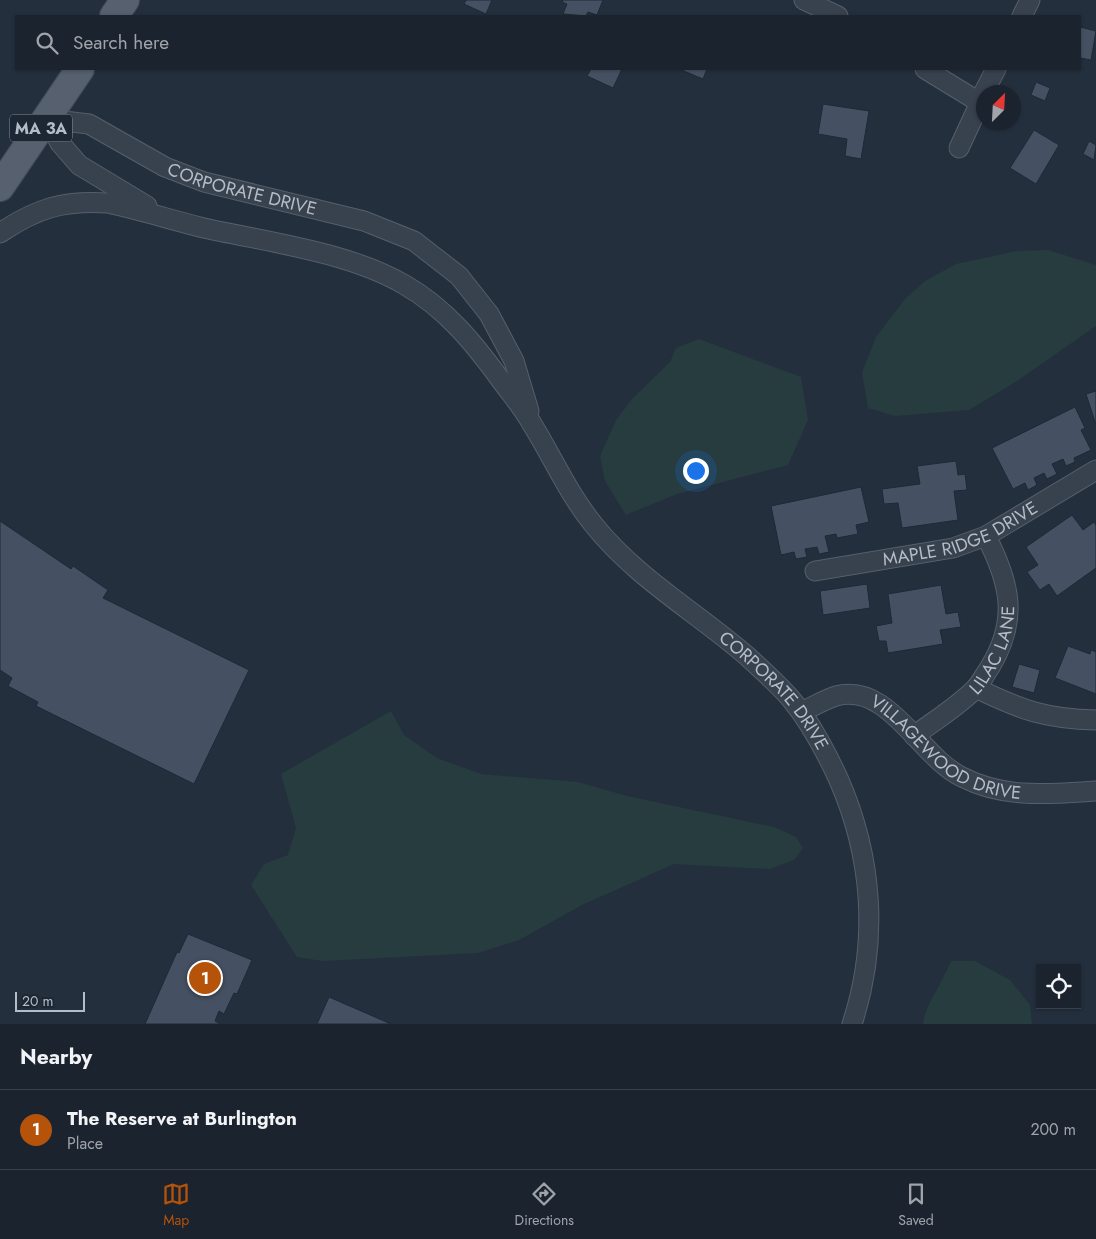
<!DOCTYPE html>
<html lang="en">
<head>
<meta charset="utf-8">
<style>
	:root { --surface:#1b232e; --page:#242b36; --text:#f1f3f6; --muted:#a0a4aa; --line:#39404a; --accent:#b45309 }
	body { margin:0; font-family:Jost,sans-serif; background:var(--page); color:var(--text) }
	.controls { position:absolute; right:15px; bottom:15px; display:grid; overflow:hidden; border-radius:0px; box-shadow:0 1px 4px #0004 }
	.controls button { width:45px; height:45px; display:grid; place-items:center; padding:0; border:0; border-bottom:1px solid var(--line); background:var(--surface); color:var(--text); font:25px sans-serif }
	.compass { position:absolute; left:976px; top:85px; width:45px; height:45px; border-radius:50%; background:var(--surface); box-shadow:0 1px 4px #0004; rotate:24deg }
	.scale { position:absolute; left:15px; bottom:12px; width:70px; box-sizing:border-box; padding-left:5px; border:2px solid #b4bcc9; border-top:0; font-size:14px; line-height:18px; white-space:nowrap; color:#b4bcc9; -webkit-text-stroke:4px #1d2633; paint-order:stroke }
	.you { position:absolute; left:695px; top:470px; width:18px; height:18px; margin:-12px; border:4px solid #fff; border-radius:50%; background:#1a73e8; box-shadow:0 0 0 8px #1a73e833 }
	.badge { display:grid; place-items:center; width:32px; height:32px; border-radius:50%; background:var(--accent); color:#fff; font-size:16px; font-weight:700 }
	.pin { position:absolute; translate:-50% -50%; border:2px solid #fff; box-shadow:0 1px 5px #0006 }
	.list { margin:0; padding:0; list-style:none }
	h2 { display:flex; justify-content:space-between; align-items:center; height:65px; margin:0; padding:0 20px; font-size:21px }
	h2 small { font-size:16px; font-weight:400; color:var(--muted) }
	.list li { display:grid; grid-template-columns:32px 1fr auto; gap:15px; align-items:center; box-sizing:border-box; height:80px; padding:0 20px; border-top:1px solid var(--line) }
	.list b { display:block; font-size:19px; white-space:nowrap }
	.list p { margin:0; font-size:16px; white-space:nowrap; color:var(--muted) }
	.list em { font-size:16px; font-style:normal; color:var(--muted) }
	.icon { flex:none; width:28px; height:28px; fill:none; stroke:currentColor; stroke-width:2; stroke-linecap:round; stroke-linejoin:round }
	.map { position:relative; flex:none; width:1096px; height:1024px; overflow:hidden }
	.search { position:absolute; background:var(--surface); box-shadow:0 1px 4px #0004; left:15px; right:15px; top:15px; height:55px; display:flex; align-items:center; gap:12px; box-sizing:border-box; padding:0 18px; border-radius:0px; color:var(--muted); font-size:19px }
	.sheet { height:145px; background:var(--surface) }
	nav { display:flex; justify-content:space-around; align-items:center; box-sizing:border-box; height:70px; border-top:1px solid var(--line); background:var(--surface); font-size:14px; color:var(--muted) }
	nav a { display:grid; justify-items:center; gap:2px }
	nav .on { color:var(--accent) }
	.map>svg:first-child { display:block }
	.green { fill:#263c3f }
	.building { fill:#455162; stroke:#1f2835 }
	.lines { fill:none; stroke-linecap:round; stroke-linejoin:round }
	.street-casing { stroke:#565f6c; stroke-width:21 }
	.primary-casing { stroke:#414a57; stroke-width:30 }
	.street { stroke:#38414e; stroke-width:19 }
	.primary { stroke:#56606e; stroke-width:28 }
	.labels { text-anchor:middle; stroke-width:4; stroke-linejoin:round; paint-order:stroke }
	.shield { fill:#1d2633; stroke:#878f9c; stroke-width:1 }
	.shield-label { font-size:16px; font-weight:bold; fill:#b4bcc9 }
	.street-label { font-size:18px; fill:#b4bcc9; stroke:#1d2633 }
</style>
</head>
<body>
<div class="map">
<svg width="1096" height="1024" viewBox="0 0 1096 1024">
	<rect width="100%" height="100%" fill="#242f3e"/>
	<g class="green">
		<path d="M1048 250 1096 265V326L1017 381 969 410 895 416 868 408 862 373 876 337 905 299 925 281 956 264 1017 251Z"/>
		<path d="M699 339 801 377 808 420 788 465 677 494 626 515 605 481 600 456 616 420 632 399 670 362 676 348Z"/>
		<path d="M391 711 404 735 437 758 481 774 578 782 627 796 774 827 796 837 803 848 794 860 770 869 674 864 582 905 519 940 478 953 322 961 297 957 251 885 264 864 288 855 296 828 281 774Z"/>
		<path d="M951 961H975L1010 980 1030 1005 1032 1024H923C923 1011 945 977 951 961Z"/>
	</g>
	<g class="building">
		<path d="M466 0H492L486 14 464 4Z"/>
		<path d="M563 0H603L597 15 588 12 586 16 563 14 567 4 562 2Z"/>
		<path d="M1080 27 1096 31 1091 60 1080 58Z"/>
		<path d="M591 69H622L613 88 587 76Z"/>
		<path d="M679 69H707L703 79Z"/>
		<path d="M1036 82 1050 88 1045 101 1031 95Z"/>
		<path d="M823 104 869 111 861 159 845 156 847 139 818 134Z"/>
		<path d="M1034 130 1059 145 1036 184 1010 168Z"/>
		<path d="M1089 141 1096 145 1094 160 1083 154Z"/>
		<path d="M1096 391V425L1086 394Z"/>
		<path d="M1075 407 1085 428 1081 430 1091 450 1074 458 1075 462 1066 466 1063 459 1052 464 1057 474 1047 479 1044 473 1034 478 1037 485 1028 490 1025 483 1013 489 992 448Z"/>
		<path d="M956 461 958 475 965 474 967 490 954 491 958 520 902 528 898 503 884 504 882 489 920 484 917 466Z"/>
		<path d="M861 487 869 522 856 525 858 534 837 538 836 534 825 536 829 552 819 554 817 547 805 549 807 557 796 559 794 552 781 555 771 506Z"/>
		<path d="M1072 515 1083 530 1094 522 1096 525V568L1057 596 1049 584 1040 590 1027 572 1038 565 1026 547Z"/>
		<path d="M0 521 71 569 73 566 108 590 103 598 249 670 194 784 36 706 38 702 8 686 12 678 0 670Z"/>
		<path d="M867 584 870 608 823 615 820 591Z"/>
		<path d="M941 585 946 614 958 612 961 627 940 630 943 644 888 653 886 641H879L876 626 892 623 888 594Z"/>
		<path d="M1068 646 1090 654 1091 650 1096 652V694L1055 678Z"/>
		<path d="M1019 664 1040 670 1034 693 1012 687Z"/>
		<path d="M188 934 252 960 237 994 234 993 224 1014 219 1011 215 1021 221 1024H145L177 952 179 953Z"/>
		<path d="M329 997 391 1024H317Z"/>
	</g>
	<g class="lines">
		<g class="street-casing">
			<g id="street">
				<path d="M804 0 838 16"/>
				<path d="M1022 16 1030 0"/>
				<path d="M925 69 979 102"/>
				<path d="M984 92 996 69"/>
				<path id="s1" d="M47 119 89 124 165 167 204 182 364 221 414 241 459 276 489 314 514 361 529 411"/>
				<path d="M47 119 60 143 79 165 147 206"/>
				<path d="M959 148 984 94"/>
				<path id="s2" d="M0 233C37 208 64 200 108 203 140 210 172 220 204 228 267 242 349 252 405 285 445 308 473 342 500 379 511 394 523 408 532 424 553 458 568 493 593 524 635 577 696 612 747 656 762 670 778 684 791 699 811 723 825 750 838 778 873 857 879 942 852 1024"/>
				<path id="s3" d="M815 571 953 548 986 536 1096 470"/>
				<path d="M976 688C1021 710 1046 719 1096 720"/>
				<path id="s4" d="M801 712C812 707 824 700 836 696 889 682 919 756 962 777 1005 799 1049 794 1096 791"/>
				<path id="s5" d="M914 736C934 721 957 707 975 689 981 683 985 674 990 667 1019 619 1010 583 986 536"/>
			</g>
		</g>
		<g class="primary-casing">
			<g id="primary">
				<path d="M114 16 125 0"/>
				<path d="M0 187 80 69"/>
			</g>
		</g>
		<use href="#street" class="street"/>
		<use href="#primary" class="primary"/>
	</g>
	<g class="labels">
		<rect class="shield" x="10" y="114.5" width="62" height="27" rx="4"/>
		<g class="shield-label">
			<text x="41" y="134">MA 3A</text>
		</g>
		<g class="street-label">
			<text dy="6" stroke="none"><textPath href="#s1" startOffset="210">CORPORATE DRIVE</textPath></text>
			<text dy="6" stroke="none"><textPath href="#s3" startOffset="151">MAPLE RIDGE DRIVE</textPath></text>
			<text dy="6" stroke="none"><textPath href="#s5" startOffset="121">LILAC LANE</textPath></text>
			<text dy="6" stroke="none"><textPath href="#s2" startOffset="978">CORPORATE DRIVE</textPath></text>
			<text dy="6" stroke="none"><textPath href="#s4" startOffset="166">VILLAGEWOOD DRIVE</textPath></text>
		</g>
	</g>
</svg>
<div class="controls">
<button><svg class="icon" aria-label="locate" viewBox="0 0 24 24"><circle cx="12" cy="12" r="6"/><path d="M12 2v4M12 18v4M2 12h4M18 12h4"/></svg></button>
</div>
<svg class="compass" viewBox="-18 -18 36 36"><path d="M0-13l5 13h-10z" fill="#e53935"/><path d="M0 13l5-13h-10z" fill="#a0a4aa"/></svg>
<div class="scale">20 m</div>
<div class="you"></div>
<div class="pin badge" style="left:205px;top:978px">1</div>
<div class="search"><svg class="icon" aria-label="search" viewBox="0 0 24 24"><circle cx="10" cy="10" r="6"/><path d="M15 15l6 6"/></svg>Search here</div>
</div>
<section class="sheet">
<h2>Nearby<small></small></h2>
<ul class="list">
<li><span class="badge">1</span><div><b>The Reserve at Burlington</b><p>Place</p></div><em>200 m</em></li>
</ul>
</section>
<nav>
<a class="on"><svg class="icon" aria-label="map" viewBox="0 0 24 24"><path d="M3 6l6-2 6 2 6-2v14l-6 2-6-2-6 2zM9 4v14M15 6v14"/></svg>Map</a>
<a><svg class="icon" aria-label="directions" viewBox="0 0 24 24"><path d="M12 3l9 9-9 9-9-9zM9 14v-3h6M13 9l2 2-2 2"/></svg>Directions</a>
<a><svg class="icon" aria-label="saved" viewBox="0 0 24 24"><path d="M7 4h10v16l-5-4-5 4z"/></svg>Saved</a>
</nav>
</body>
</html>
